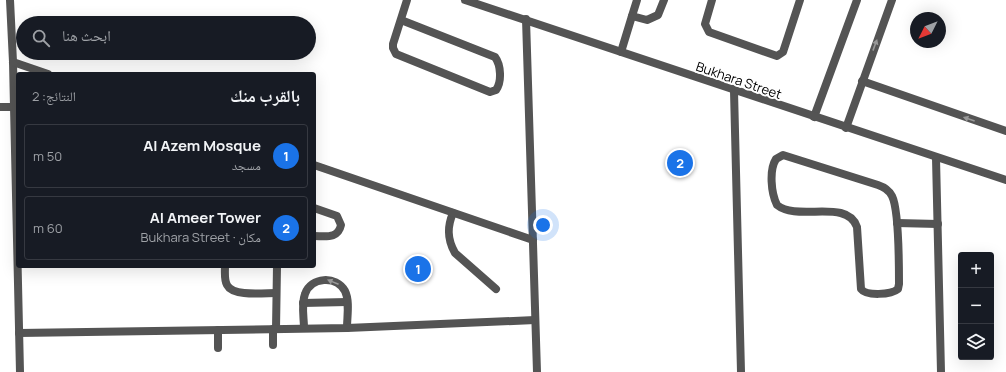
<!DOCTYPE html>
<html lang="ar">
<head>
<meta charset="utf-8">
<style>
	:root { --surface:#171b24; --page:#20242c; --text:#f1f3f6; --muted:#9ea1a6; --line:#363941; --accent:#1a73e8 }
	body { margin:0; font-family:Manrope,"Noto Naskh Arabic",sans-serif; background:var(--page); color:var(--text); direction:rtl }
	.controls { position:absolute; right:12px; bottom:12px; display:grid; overflow:hidden; border-radius:4px; box-shadow:0 4px 16px #0002 }
	.controls button { width:36px; height:36px; display:grid; place-items:center; padding:0; border:0; border-bottom:1px solid var(--line); background:var(--surface); color:var(--text); font:20px sans-serif }
	.compass { position:absolute; left:910px; top:12px; width:36px; height:36px; border-radius:50%; background:var(--surface); box-shadow:0 4px 16px #0002; rotate:228deg }
	.you { position:absolute; left:543px; top:225px; width:14px; height:14px; margin:-10px; border:3px solid #fff; border-radius:50%; background:#1a73e8; box-shadow:0 0 0 6px #1a73e833 }
	.badge { display:grid; place-items:center; width:26px; height:26px; border-radius:50%; background:var(--accent); color:#fff; font-size:13px; font-weight:700 }
	.pin { position:absolute; translate:-50% -50%; border:2px solid #fff; box-shadow:0 1px 4px #0006 }
	.list { margin:0; padding:0; list-style:none }
	h2 { display:flex; justify-content:space-between; align-items:center; height:52px; margin:0; padding:0 16px; font-size:17px }
	h2 small { font-size:13px; font-weight:400; color:var(--muted) }
	.list li { display:grid; grid-template-columns:26px 1fr auto; gap:12px; align-items:center; box-sizing:border-box; height:64px; margin:0 8px 8px; padding:0 8px; border:1px solid var(--line); border-radius:4px }
	.list b { display:block; font-size:15px; white-space:nowrap }
	.list p { margin:0; font-size:13px; white-space:nowrap; color:var(--muted) }
	.list em { font-size:13px; font-style:normal; color:var(--muted) }
	.icon { flex:none; width:22px; height:22px; fill:none; stroke:currentColor; stroke-width:2; stroke-linecap:round; stroke-linejoin:round }
	.map { position:relative; flex:none; width:1006px; height:372px; overflow:hidden; direction:ltr }
	.search { position:absolute; background:var(--surface); box-shadow:0 4px 16px #0002; left:16px; top:16px; width:300px; height:44px; display:flex; align-items:center; gap:10px; box-sizing:border-box; padding:0 14px; border-radius:22px; color:var(--muted); font-size:15px }
	.panel { position:absolute; background:var(--surface); box-shadow:0 4px 16px #0002; left:16px; top:72px; width:300px; height:196px; border-radius:4px; direction:rtl }
	.map>svg:first-child { display:block }
	.lines { fill:none; stroke-linecap:round; stroke-linejoin:round }
	.service { stroke:#545454; stroke-width:8 }
	.minor { stroke:#545454; stroke-width:8 }
	.oneway { fill:#989898 }
	.labels { text-anchor:middle; stroke-width:4; stroke-linejoin:round; paint-order:stroke }
	.street-label { font-size:13px; fill:#000; stroke:#fff }
</style>
</head>
<body>
<div class="map">
<svg width="1006" height="372" viewBox="0 0 1006 372">
	<rect width="100%" height="100%" fill="#fff"/>
	<g class="lines">
		<g class="service">
			<path d="M637 0 632 16 647 20 658 15 664 0"/>
			<path d="M712 0 705 24 709 32 777 56 783 52 800 0"/>
			<path d="M401 20 495 57C501 65 502 82 496 90L490 92 396 54 393 48V44L407 0"/>
			<path d="M621 52 632 16"/>
			<path d="M862 81 1006 131"/>
			<path d="M0 107H13"/>
			<path d="M814 117 857 0"/>
			<path d="M846 128 892 0"/>
			<path d="M783 155 878 185C884 187 889 190 892 196 899 210 899 265 899 284L898 289C891 295 866 296 861 289L857 227C847 198 798 222 777 205 771 193 769 170 776 159Z"/>
			<path d="M314 208 337 216 341 225C338 239 326 236 314 236"/>
			<path d="M453 213C447 227 447 239 455 253L496 289"/>
			<path d="M897 223 938 224"/>
			<path d="M225 266C225 272 224 280 227 285 233 297 264 293 276 293"/>
			<path d="M303 303 347 302"/>
			<path d="M304 328C304 318 301 304 305 294 311 277 336 275 345 291 350 301 347 317 347 328"/>
			<path d="M273 329V345"/>
			<path d="M276 329 277 266"/>
			<path d="M218 330V348"/>
		</g>
		<g class="minor">
			<path d="M10 0 13 62 20 372"/>
			<path d="M465 0 1006 180"/>
			<path d="M526 19 537 372"/>
			<path d="M13 62 48 74"/>
			<path d="M734 91 741 372"/>
			<path d="M936 158 941 372"/>
			<path d="M314 165 533 240"/>
			<path d="M19 333 347 328 535 320"/>
		</g>
	</g>
	<defs><path id="oneway-solid" d="M-6-.8H1V-3.2L6.5 0L1 3.2V.8H-6Z"/></defs>
	<g class="oneway">
		<use href="#oneway-solid" transform="translate(875 45) rotate(-70)"/>
		<use href="#oneway-solid" transform="translate(969 119) rotate(-161)"/>
		<use href="#oneway-solid" transform="translate(333 282) rotate(-158)"/>
	</g>
	<g class="labels">
		<g class="street-label">
			<text transform="translate(739 80) rotate(19)" y="5">Bukhara Street</text>
		</g>
	</g>
</svg>
<div class="controls">
<button>+</button>
<button>−</button>
<button><svg class="icon" aria-label="layers" viewBox="0 0 24 24"><path d="M12 4l9 5-9 5-9-5zM3 14l9 5 9-5"/></svg></button>
</div>
<svg class="compass" viewBox="-18 -18 36 36"><path d="M0-13l5 13h-10z" fill="#e53935"/><path d="M0 13l5-13h-10z" fill="#9ea1a6"/></svg>
<div class="you"></div>
<div class="pin badge" style="left:418px;top:269px">1</div>
<div class="pin badge" style="left:680px;top:163px">2</div>
<div class="search"><svg class="icon" aria-label="search" viewBox="0 0 24 24"><circle cx="10" cy="10" r="6"/><path d="M15 15l6 6"/></svg>ابحث هنا</div>
<section class="panel">
<h2>بالقرب منك<small>النتائج: 2</small></h2>
<ul class="list">
<li><span class="badge">1</span><div><b>Al Azem Mosque</b><p>مسجد</p></div><em>50 m</em></li>
<li><span class="badge">2</span><div><b>Al Ameer Tower</b><p>مكان · Bukhara Street</p></div><em>60 m</em></li>
</ul>
</section>
</div>
</body>
</html>
